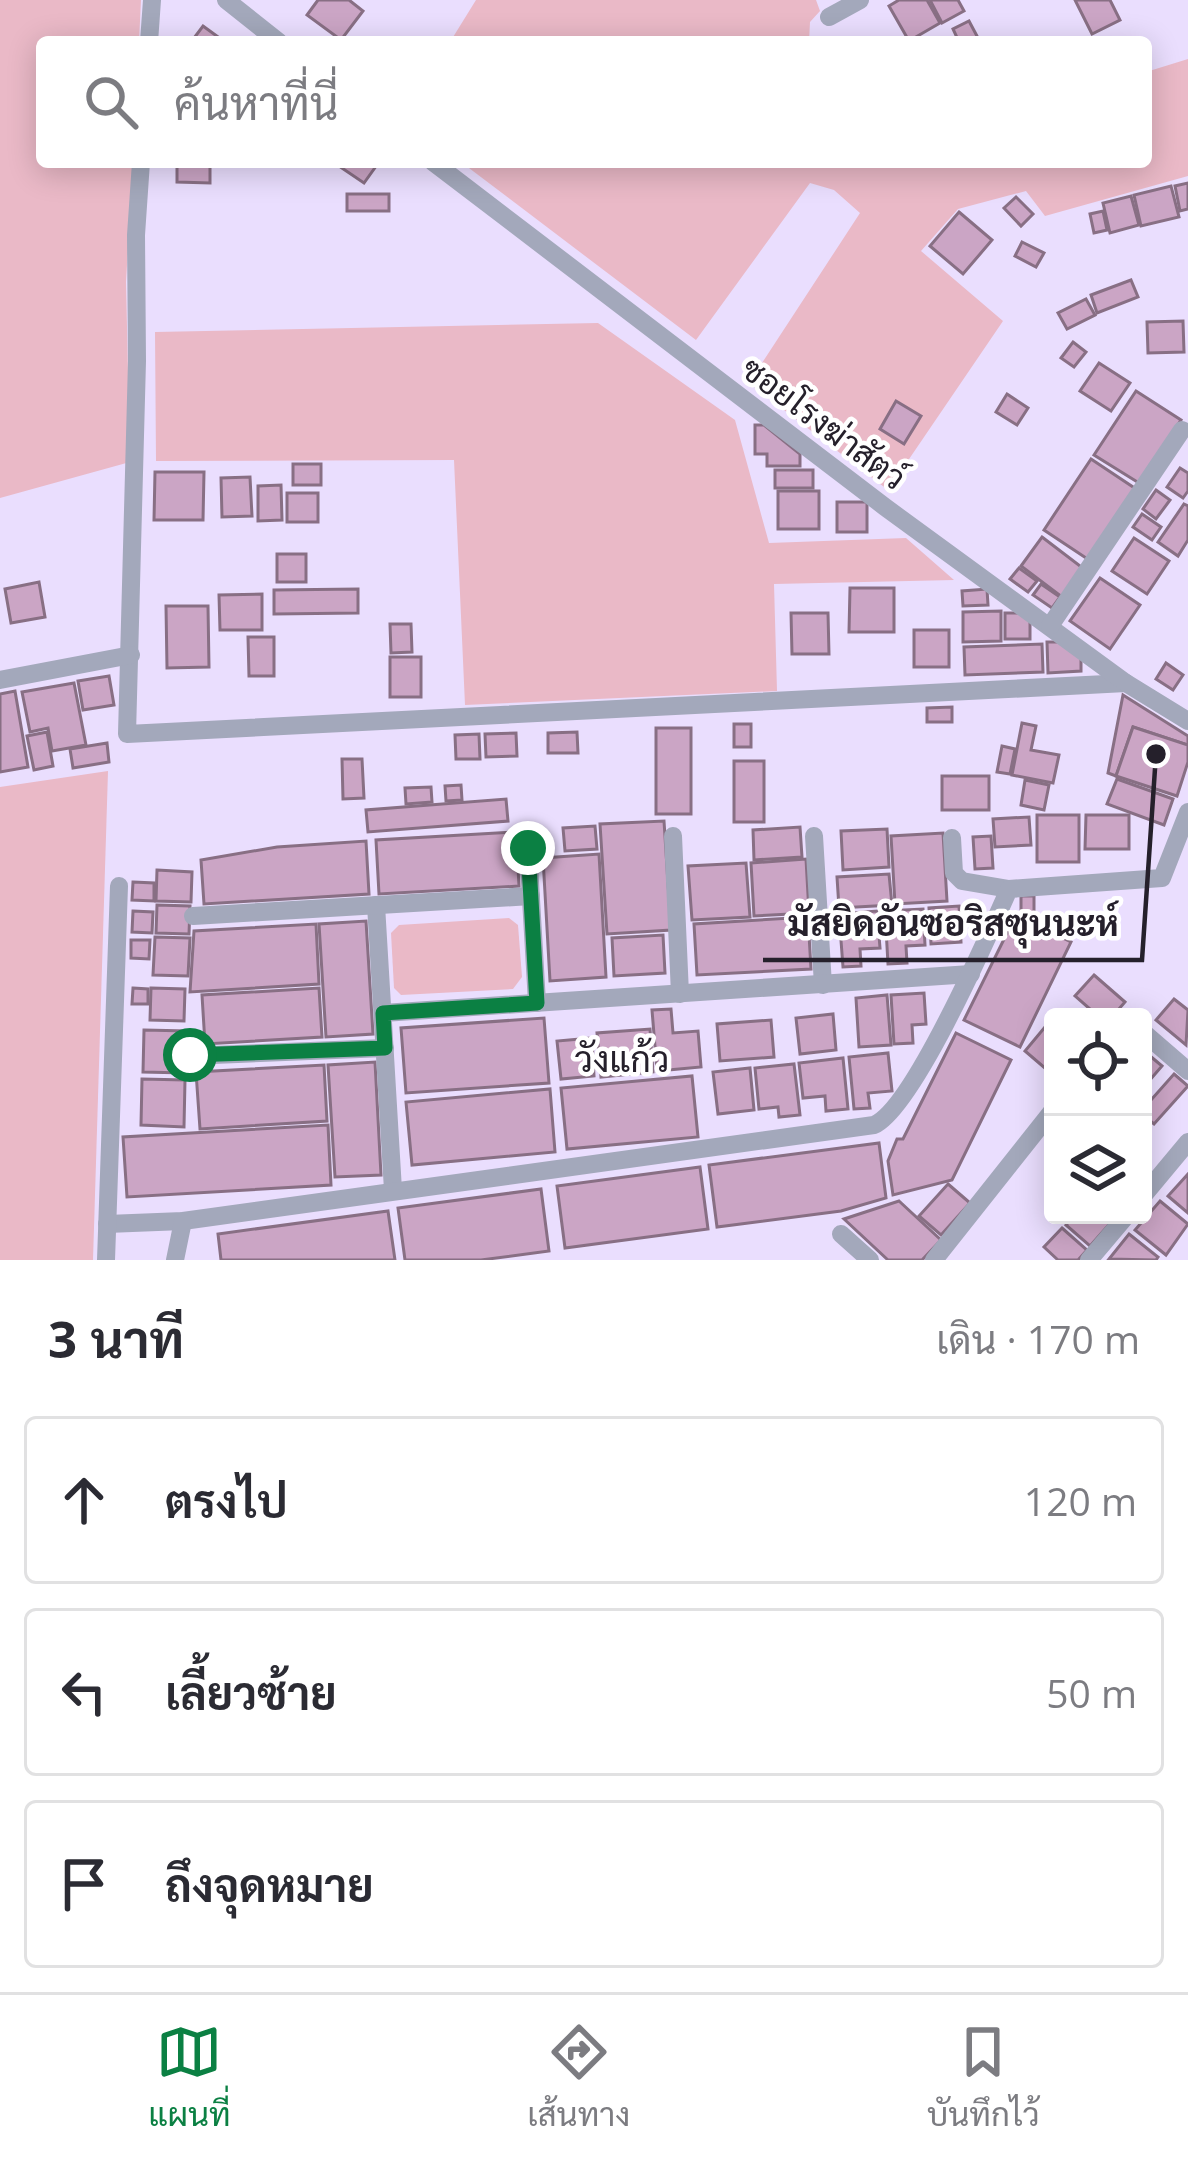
<!DOCTYPE html>
<html lang="th">
<head>
<meta charset="utf-8">
<style>
	:root { --surface:#fff; --page:#f2f2f3; --text:#2b2b33; --muted:#7c7c81; --line:#e1e1e2; --accent:#0b8043 }
	body { margin:0; font-family:"Open Sans",Sarabun,sans-serif; background:var(--page); color:var(--text) }
	.controls { position:absolute; right:36px; bottom:36px; display:grid; overflow:hidden; border-radius:12px; box-shadow:0 6px 30px #0003 }
	.controls button { width:108px; height:108px; display:grid; place-items:center; padding:0; border:0; border-bottom:3px solid var(--line); background:var(--surface); color:var(--text); font:60px sans-serif }
	.stop { position:absolute; width:36px; height:36px; margin:-27px; border:9px solid #0b8043; border-radius:50%; background:#fff }
	.stop.end { background:#0b8043; border-color:#fff; box-shadow:0 3px 12px #0008 }
	.list { margin:0; padding:0; list-style:none }
	h2 { display:flex; justify-content:space-between; align-items:center; height:156px; margin:0; padding:0 48px; font-size:51px }
	h2 small { font-size:39px; font-weight:400; color:var(--muted) }
	.list li { display:grid; grid-template-columns:78px 1fr auto; gap:36px; align-items:center; box-sizing:border-box; height:168px; margin:0 24px 24px; padding:0 24px; border:3px solid var(--line); border-radius:12px }
	.list b { display:block; font-size:45px; white-space:nowrap }
	.list em { font-size:39px; font-style:normal; color:var(--muted) }
	.icon { flex:none; width:66px; height:66px; fill:none; stroke:currentColor; stroke-width:2; stroke-linecap:round; stroke-linejoin:round }
	.map { position:relative; flex:none; width:1188px; height:1260px; overflow:hidden }
	.search { position:absolute; background:var(--surface); box-shadow:0 6px 30px #0003; left:36px; right:36px; top:36px; height:132px; display:flex; align-items:center; gap:30px; box-sizing:border-box; padding:0 42px; border-radius:12px; color:var(--muted); font-size:45px }
	.sheet { height:732px; background:var(--surface) }
	nav { display:flex; justify-content:space-around; align-items:center; box-sizing:border-box; height:168px; border-top:3px solid var(--line); background:var(--surface); font-size:33px; color:var(--muted) }
	nav a { display:grid; justify-items:center; gap:6px }
	nav .on { color:var(--accent) }
	.map>svg:first-child { display:block }
	.green { fill:#eab9c7 }
	.building { fill:#cba5c5; stroke:#886f84; stroke-width:3 }
	.lines { fill:none; stroke-linecap:round; stroke-linejoin:round }
	.minor { stroke:#a3a8bb; stroke-width:18 }
	.route { stroke:#0b8043; stroke-width:15 }
	.labels { text-anchor:middle; stroke-width:9; stroke-linejoin:round; paint-order:stroke }
	.street-label { font-size:33px; fill:#25202b; stroke:#fff }
	.neighbourhood-label { font-size:36px; fill:#25202b; stroke:#fff }
	.leader { fill:none; stroke:#25202b; stroke-width:4.5 }
	.callout-dot { fill:#25202b; stroke:#fff; stroke-width:4.5 }
	.callout-label { font-size:36px; text-anchor:middle; font-weight:bold; fill:#25202b; stroke:#fff; stroke-width:9; stroke-linejoin:round; paint-order:stroke }
</style>
</head>
<body>
<div class="map">
<svg width="1188" height="1260" viewBox="0 0 1188 1260">
	<rect width="100%" height="100%" fill="#eadefe"/>
	<g class="green">
		<path d="M0 0H141L139 42H42V162H133L126 282 130 462 0 498Z"/>
		<path d="M476 0H816L820 11 810 22 809 42H450Z"/>
		<path d="M1188 59V176L1045 216 1026 191 958 209 921 251 1003 321 888 490 749 383 860 213 834 190 810 183 696 340 461 162H1146V72Z"/>
		<path d="M598 323 735 420 769 543 906 538 954 580 774 584 777 691 465 705 454 460 156 461 155 332Z"/>
		<path d="M108 771 93 1260H0V787Z"/>
		<path d="M509 918 518 925 522 977 513 989 401 995 394 988 391 933 399 925Z"/>
	</g>
	<g class="building">
		<path d="M318 0H349L363 11 341 40 307 15Z"/>
		<path d="M899 0H927L940 23 909 41 889 6Z"/>
		<path d="M930 0H958L964 11 942 23Z"/>
		<path d="M1075 0H1110L1120 20 1092 34Z"/>
		<path d="M969 21 978 38 959 42 953 29Z"/>
		<path d="M203 26 225 42H191Z"/>
		<path d="M177 162H210V183L177 182Z"/>
		<path d="M333 162H379L364 183Z"/>
		<path d="M1188 183V209L1180 211 1175 186Z"/>
		<path d="M1171 186 1179 217 1141 226 1134 195Z"/>
		<rect x="347" y="194" width="42" height="17"/>
		<path d="M1131 196 1139 225 1110 233 1103 203Z"/>
		<path d="M1016 197 1033 214 1021 226 1004 208Z"/>
		<path d="M1103 211 1107 230 1094 233 1090 214Z"/>
		<path d="M959 212 992 240 963 274 930 246Z"/>
		<path d="M1022 242 1044 253 1036 267 1015 256Z"/>
		<path d="M1131 280 1138 297 1097 313 1091 295Z"/>
		<path d="M1086 299 1095 315 1067 329 1058 313Z"/>
		<path d="M1183 321 1184 352 1148 353 1147 322Z"/>
		<path d="M1073 342 1086 352 1074 367 1061 358Z"/>
		<path d="M1099 363 1130 383 1111 411 1080 391Z"/>
		<path d="M1136 391 1181 420 1139 483 1094 455Z"/>
		<path d="M1007 394 1028 408 1017 425 996 412Z"/>
		<path d="M896 401 921 416 904 444 880 429Z"/>
		<path d="M755 425H764L800 454V466H767V454H755Z"/>
		<path d="M1091 459 1136 489 1089 560 1044 530Z"/>
		<rect x="293" y="464" width="28" height="21"/>
		<path d="M1180 468 1188 473V491L1183 498 1167 487Z"/>
		<rect x="775" y="470" width="38" height="18"/>
		<path d="M155 472H204L203 520H154Z"/>
		<path d="M250 477 252 516 222 517 221 478Z"/>
		<path d="M281 485 282 520 258 521V486Z"/>
		<path d="M1156 490 1170 500 1156 519 1143 509Z"/>
		<rect x="778" y="491" width="41" height="38"/>
		<rect x="287" y="493" width="31" height="29"/>
		<rect x="837" y="502" width="30" height="30"/>
		<path d="M1184 504 1188 506V540L1178 556 1158 542Z"/>
		<path d="M1142 514 1161 527 1152 540 1133 527Z"/>
		<path d="M1042 537 1084 569 1062 597 1021 566Z"/>
		<path d="M1134 538 1169 561 1147 594 1112 571Z"/>
		<rect x="277" y="554" width="29" height="28"/>
		<path d="M1019 568 1037 581 1028 592 1010 579Z"/>
		<path d="M1100 578 1140 605 1110 649 1070 621Z"/>
		<path d="M39 582 45 617 11 623 5 589Z"/>
		<path d="M1041 584 1060 597 1052 608 1033 595Z"/>
		<path d="M850 588H894V632H849Z"/>
		<path d="M358 589V613L274 614V590Z"/>
		<path d="M987 589 988 605 963 606 962 591Z"/>
		<path d="M262 594V630H220L219 595Z"/>
		<path d="M166 606H208L209 667 167 668Z"/>
		<path d="M1001 611V641L963 642V612Z"/>
		<path d="M791 613H828L829 654H792Z"/>
		<rect x="1005" y="613" width="25" height="26"/>
		<path d="M390 624H411L412 652 391 653Z"/>
		<rect x="914" y="630" width="35" height="37"/>
		<path d="M248 637H274V676H249Z"/>
		<path d="M1047 642H1059L1081 658V671L1048 673Z"/>
		<path d="M1042 644 1043 672 965 675 964 647Z"/>
		<rect x="390" y="657" width="31" height="40"/>
		<path d="M1166 663 1183 675 1173 690 1156 679Z"/>
		<path d="M109 676 114 705 83 710 78 681Z"/>
		<path d="M74 683 86 745 52 751 48 728 30 732 22 692Z"/>
		<path d="M15 691 28 767 0 772V694Z"/>
		<path d="M1123 695 1188 736V745L1133 727 1116 776 1108 773Z"/>
		<path d="M952 707V722H927V708Z"/>
		<path d="M1022 723 1036 726 1031 750 1059 755 1053 783 1012 775Z"/>
		<rect x="734" y="724" width="17" height="23"/>
		<path d="M1133 727 1188 745V762L1177 796 1116 776Z"/>
		<rect x="656" y="728" width="35" height="86"/>
		<path d="M47 732 53 766 34 770 27 736Z"/>
		<path d="M577 732 578 753H548V733Z"/>
		<path d="M516 733 517 756 486 757 485 734Z"/>
		<path d="M479 734 480 759H456L455 735Z"/>
		<path d="M107 743 109 762 73 768 70 749Z"/>
		<path d="M1002 746 1015 749 1010 774 997 772Z"/>
		<path d="M342 759H362L364 798 343 799Z"/>
		<rect x="734" y="761" width="30" height="61"/>
		<rect x="942" y="776" width="47" height="34"/>
		<path d="M1117 779 1173 799 1164 825 1107 804Z"/>
		<path d="M1025 780 1049 785 1044 810 1021 805Z"/>
		<path d="M461 785 462 800 446 801 445 786Z"/>
		<path d="M431 787 432 802 406 804 405 788Z"/>
		<path d="M506 799 508 821 368 832 366 810Z"/>
		<rect x="1037" y="815" width="42" height="47"/>
		<path d="M1086 815H1129V849H1085Z"/>
		<path d="M1029 817 1031 845 995 847 993 819Z"/>
		<path d="M664 821 671 930 607 934 600 824Z"/>
		<path d="M595 826 597 849 565 851 563 828Z"/>
		<path d="M800 827 802 857 754 860 753 830Z"/>
		<path d="M887 829 889 867 843 870 841 831Z"/>
		<path d="M516 832 519 886 379 894 376 840Z"/>
		<path d="M943 833 947 901 895 904 891 836Z"/>
		<path d="M991 836 993 868 975 869 973 837Z"/>
		<path d="M366 841 369 894 204 904 201 860 277 847Z"/>
		<path d="M599 854 606 977 550 981 543 858Z"/>
		<path d="M806 859 809 913 754 916 751 863Z"/>
		<path d="M746 863 750 917 692 920 688 866Z"/>
		<path d="M157 870 192 872 191 902 156 901Z"/>
		<path d="M889 874 892 905 839 908 837 877Z"/>
		<path d="M133 882 154 883V901L132 900Z"/>
		<rect x="1021" y="896" width="13" height="19"/>
		<path d="M157 905 190 906 189 934 156 933Z"/>
		<path d="M959 906 961 942 931 944 929 908Z"/>
		<path d="M923 909 925 945 906 946 907 963 888 964 885 911Z"/>
		<path d="M133 911 153 912 152 933 132 932Z"/>
		<path d="M877 911 880 948 860 949 861 966 843 967 839 914Z"/>
		<path d="M1016 915 1071 942 1020 1047 964 1020Z"/>
		<path d="M808 917 811 969 697 975 694 924Z"/>
		<path d="M366 921 373 1034 326 1037 319 924Z"/>
		<path d="M316 924 319 984 190 992 194 931Z"/>
		<path d="M663 935 665 973 614 976 612 938Z"/>
		<path d="M155 937 190 938 188 976 153 975Z"/>
		<path d="M131 940H150L149 959 131 958Z"/>
		<path d="M1094 975 1125 1002 1112 1017H1099L1075 996Z"/>
		<path d="M133 988 148 989V1004H132Z"/>
		<path d="M151 988 185 989 184 1021 150 1020Z"/>
		<path d="M319 988 322 1037 205 1044 202 995Z"/>
		<path d="M924 993 926 1024 912 1025 913 1043 894 1044 891 995Z"/>
		<path d="M887 995 891 1045 859 1047 856 998Z"/>
		<path d="M1174 999 1188 1010 1186 1045 1156 1020Z"/>
		<path d="M671 1009 673 1033 698 1031 701 1067 657 1071 652 1010Z"/>
		<path d="M833 1014 836 1050 800 1054 796 1018Z"/>
		<path d="M544 1018 549 1083 406 1093 401 1028Z"/>
		<path d="M771 1020 774 1057 720 1061 717 1024Z"/>
		<path d="M1050 1021 1053 1024V1075L1025 1051Z"/>
		<path d="M650 1029 653 1072 601 1077 597 1033Z"/>
		<path d="M144 1030 187 1031 185 1073 143 1072Z"/>
		<path d="M956 1033 1011 1060 952 1180 893 1195 888 1161 897 1139H903Z"/>
		<path d="M592 1038 594 1076 561 1079 557 1041Z"/>
		<path d="M1143 1050 1162 1066 1143 1088Z"/>
		<path d="M888 1053 892 1091 868 1093 870 1108 854 1109 849 1057Z"/>
		<path d="M843 1058 848 1109 826 1111 825 1096 803 1098 799 1063Z"/>
		<path d="M375 1062 381 1175 335 1177 328 1065Z"/>
		<path d="M794 1064 800 1115 779 1117 778 1107 759 1109 755 1068Z"/>
		<path d="M324 1065 327 1121 200 1129 196 1072Z"/>
		<path d="M750 1068 754 1110 718 1114 713 1072Z"/>
		<path d="M1174 1074 1188 1086 1154 1124 1143 1115V1109Z"/>
		<path d="M692 1076 698 1137 567 1149 561 1088Z"/>
		<path d="M142 1079 185 1080 184 1127 141 1125Z"/>
		<path d="M550 1089 555 1152 412 1165 406 1102Z"/>
		<path d="M328 1125 331 1185 127 1197 123 1137Z"/>
		<path d="M879 1143 886 1198 841 1211 717 1227 709 1165Z"/>
		<path d="M700 1167 708 1229 565 1248 557 1186Z"/>
		<path d="M1188 1174V1213L1168 1196Z"/>
		<path d="M948 1184 970 1203 941 1235 919 1216Z"/>
		<path d="M541 1189 549 1251 481 1260H405L398 1208Z"/>
		<path d="M899 1201 941 1240 922 1260H888L844 1219Z"/>
		<path d="M1160 1201 1188 1224 1166 1255 1135 1230Z"/>
		<path d="M388 1211 395 1260H221L218 1234Z"/>
		<path d="M1075 1215H1109L1114 1219 1090 1246 1066 1225Z"/>
		<path d="M1062 1228 1087 1250 1078 1260H1058L1044 1247Z"/>
		<path d="M1129 1234 1158 1257 1156 1260 1109 1259Z"/>
	</g>
	<g class="lines">
		<g class="minor">
			<path d="M226 0 279 42"/>
			<path d="M829 17 860 0"/>
			<path d="M149 42 152 0"/>
			<path d="M141 162 136 235 137 361 127 734 1126 683"/>
			<path d="M433 162 885 507 1126 683 1188 721"/>
			<path d="M1050 626 1182 430"/>
			<path d="M0 680 131 655"/>
			<path d="M673 836 680 994"/>
			<path d="M814 836 823 985"/>
			<path d="M952 838 954 873 962 881 1009 889"/>
			<path d="M528 847 537 1003"/>
			<path d="M376 905 393 1190"/>
			<path d="M193 916 531 896"/>
			<path d="M383 1013 971 974"/>
			<path d="M1143 1032 1188 1071"/>
			<path d="M189 1056 385 1048"/>
			<path d="M1143 1196 1188 1142"/>
			<path d="M107 1224 183 1221 874 1125C913 1108 989 934 1009 889L1162 878 1188 812"/>
			<path d="M841 1234 870 1260"/>
			<path d="M106 1260 119 886"/>
			<path d="M175 1260 183 1221"/>
			<path d="M934 1260 1053 1110"/>
			<path d="M1089 1260 1127 1215"/>
		</g>
	</g>
	<g class="lines">
		<path class="route" d="M190 1055 385 1048 383 1013 537 1003 528 848"/>
	</g>
	<g class="labels">
		<g class="street-label">
			<text transform="translate(824 423) rotate(37)" y="12">ซอยโรงฆ่าสัตว์</text>
		</g>
		<g class="neighbourhood-label">
			<text x="622" y="1072">วังแก้ว</text>
		</g>
	</g>
	<path class="leader" d="M1156 754L1142 960H763"/>
	<circle class="callout-dot" cx="1156" cy="754" r="12"/>
	<g class="callout-label">
		<text x="953" y="936">มัสยิดอันซอริสซุนนะห์</text>
	</g>
</svg>
<div class="controls">
<button><svg class="icon" aria-label="locate" viewBox="0 0 24 24"><circle cx="12" cy="12" r="6"/><path d="M12 2v4M12 18v4M2 12h4M18 12h4"/></svg></button>
<button><svg class="icon" aria-label="layers" viewBox="0 0 24 24"><path d="M12 4l9 5-9 5-9-5zM3 14l9 5 9-5"/></svg></button>
</div>
<div class="stop" style="left:190px;top:1055px"></div>
<div class="stop end" style="left:528px;top:848px"></div>
<div class="search"><svg class="icon" aria-label="search" viewBox="0 0 24 24"><circle cx="10" cy="10" r="6"/><path d="M15 15l6 6"/></svg>ค้นหาที่นี่</div>
</div>
<section class="sheet">
<h2>3 นาที<small>เดิน · 170 m</small></h2>
<ul class="list">
<li><svg class="icon" aria-label="ahead" viewBox="0 0 24 24"><path d="M12 20V5M6 11l6-6 6 6"/></svg><div><b>ตรงไป</b></div><em>120 m</em></li>
<li><svg class="icon" aria-label="left" viewBox="0 0 24 24"><path d="M17 20v-9H6M10 6l-5 5 5 5"/></svg><div><b>เลี้ยวซ้าย</b></div><em>50 m</em></li>
<li><svg class="icon" aria-label="arrive" viewBox="0 0 24 24"><path d="M6 21V4h12l-3 4 3 4H6"/></svg><div><b>ถึงจุดหมาย</b></div></li>
</ul>
</section>
<nav>
<a class="on"><svg class="icon" aria-label="map" viewBox="0 0 24 24"><path d="M3 6l6-2 6 2 6-2v14l-6 2-6-2-6 2zM9 4v14M15 6v14"/></svg>แผนที่</a>
<a><svg class="icon" aria-label="directions" viewBox="0 0 24 24"><path d="M12 3l9 9-9 9-9-9zM9 14v-3h6M13 9l2 2-2 2"/></svg>เส้นทาง</a>
<a><svg class="icon" aria-label="saved" viewBox="0 0 24 24"><path d="M7 4h10v16l-5-4-5 4z"/></svg>บันทึกไว้</a>
</nav>
</body>
</html>
